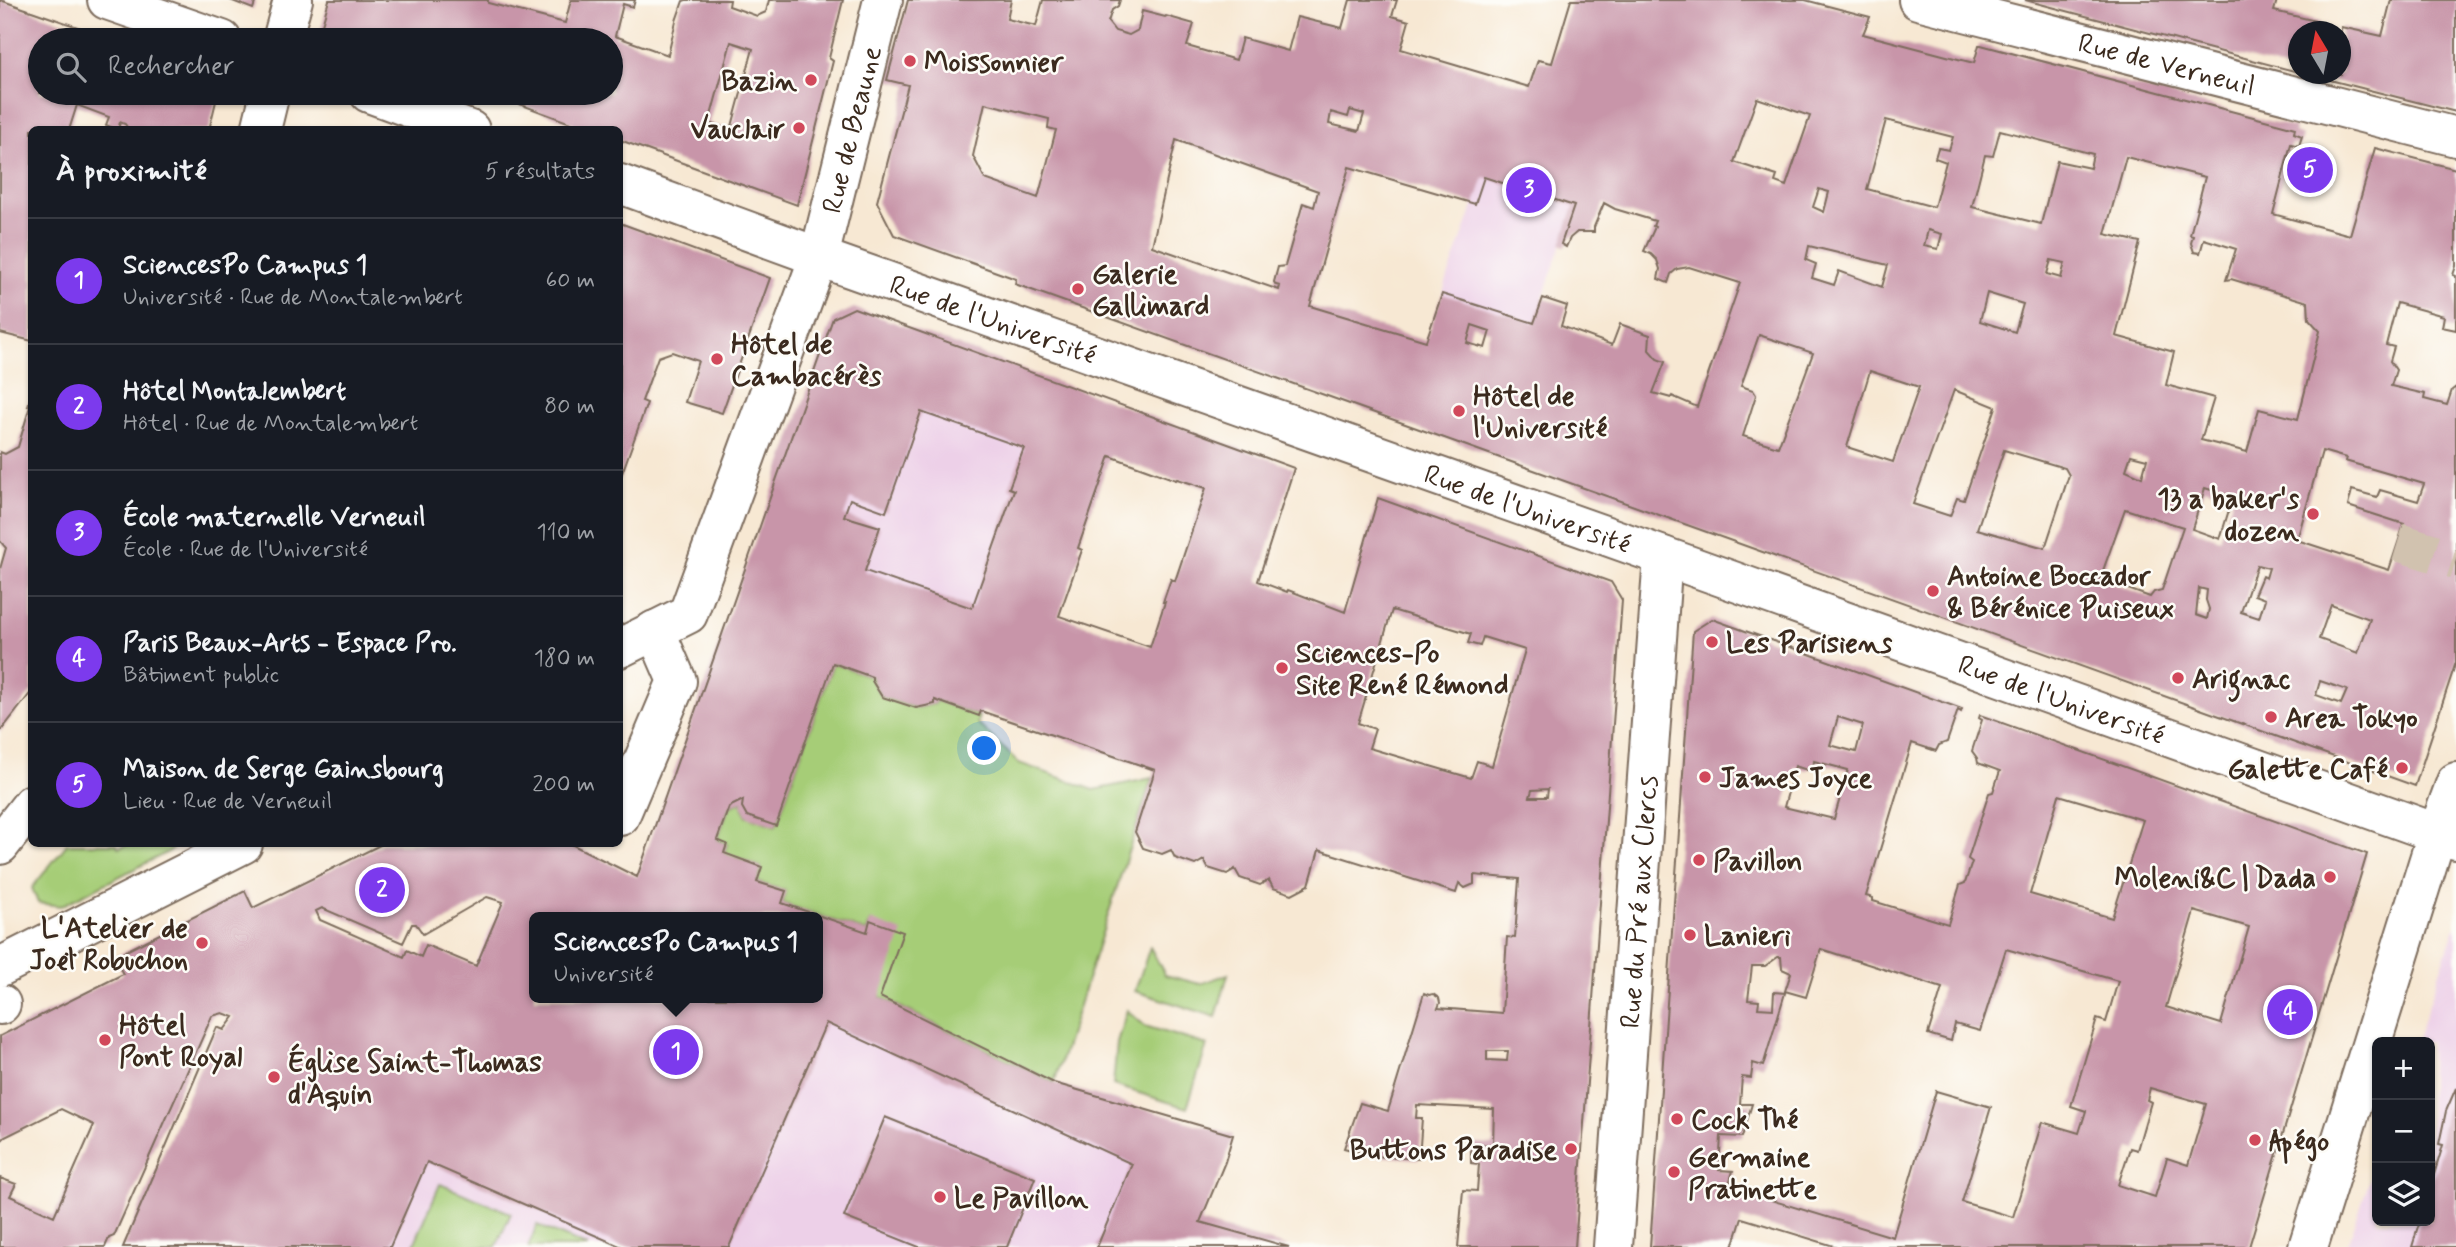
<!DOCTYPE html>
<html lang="fr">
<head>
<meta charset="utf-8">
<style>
	:root { --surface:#171b24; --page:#242831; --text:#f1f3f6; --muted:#9ea1a6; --line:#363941; --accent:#7c3aed }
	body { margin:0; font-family:Mynerve,sans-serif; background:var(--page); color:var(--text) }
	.controls { position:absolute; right:21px; bottom:21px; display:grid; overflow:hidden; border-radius:10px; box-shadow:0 2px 5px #0004 }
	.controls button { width:63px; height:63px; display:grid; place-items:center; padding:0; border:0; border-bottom:2px solid var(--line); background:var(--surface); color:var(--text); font:35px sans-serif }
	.compass { position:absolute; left:2288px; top:21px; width:63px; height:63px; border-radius:50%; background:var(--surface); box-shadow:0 2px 5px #0004; rotate:350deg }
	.you { position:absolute; left:985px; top:749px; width:24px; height:24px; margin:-18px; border:5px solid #fff; border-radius:50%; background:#1a73e8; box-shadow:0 0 0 10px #1a73e833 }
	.badge { display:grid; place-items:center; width:46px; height:46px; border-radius:50%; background:var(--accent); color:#fff; font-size:23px; font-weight:700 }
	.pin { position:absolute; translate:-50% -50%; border:4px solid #fff; box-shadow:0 2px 7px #0006 }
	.popup { position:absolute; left:529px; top:912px; width:294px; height:91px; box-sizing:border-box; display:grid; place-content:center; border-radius:10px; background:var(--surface); filter:drop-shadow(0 2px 5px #0005); font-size:23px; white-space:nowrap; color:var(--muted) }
	.popup b { font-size:26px; color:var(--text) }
	.popup::after { content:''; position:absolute; left:50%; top:100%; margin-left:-14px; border:14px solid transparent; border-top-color:var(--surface) }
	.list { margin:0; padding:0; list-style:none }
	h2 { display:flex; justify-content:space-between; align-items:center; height:91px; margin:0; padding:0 28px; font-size:30px }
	h2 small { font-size:23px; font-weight:400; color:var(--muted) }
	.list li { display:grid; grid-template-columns:46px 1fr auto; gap:21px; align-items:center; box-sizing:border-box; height:126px; padding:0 28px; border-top:2px solid var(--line) }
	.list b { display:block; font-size:26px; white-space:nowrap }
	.list p { margin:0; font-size:23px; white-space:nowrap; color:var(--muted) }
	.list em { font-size:23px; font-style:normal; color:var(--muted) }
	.icon { flex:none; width:38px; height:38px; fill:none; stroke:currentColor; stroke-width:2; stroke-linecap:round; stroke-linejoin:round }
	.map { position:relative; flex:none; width:2456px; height:1247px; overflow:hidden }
	.search { position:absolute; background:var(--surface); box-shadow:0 2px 5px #0004; left:28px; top:28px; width:595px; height:77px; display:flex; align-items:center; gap:18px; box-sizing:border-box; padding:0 24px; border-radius:38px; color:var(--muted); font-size:26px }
	.panel { position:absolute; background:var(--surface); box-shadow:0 2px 5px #0004; left:28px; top:126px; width:595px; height:721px; border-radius:10px }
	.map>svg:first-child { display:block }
	.built { fill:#edd0e8; fill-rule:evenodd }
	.green { fill:#a6cd77; stroke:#707c4a; stroke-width:2 }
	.building { fill:#c895a9; fill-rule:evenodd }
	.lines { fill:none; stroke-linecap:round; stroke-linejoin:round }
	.minor-tunnel { stroke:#d1c2af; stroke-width:38; stroke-dasharray:38 19; stroke-linecap:butt }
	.minor-casing { stroke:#7d6c5d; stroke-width:42 }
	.major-casing { stroke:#7d6c5d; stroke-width:42 }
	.minor { stroke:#fff; stroke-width:38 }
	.major { stroke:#fff; stroke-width:38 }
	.poi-dot { fill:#d1495b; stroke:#fdfcf7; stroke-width:2.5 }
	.labels { text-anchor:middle; stroke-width:5; stroke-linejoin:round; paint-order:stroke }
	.poi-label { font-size:28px; font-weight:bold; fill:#3b2a1e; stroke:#fdfcf7; text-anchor:start }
	.street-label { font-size:28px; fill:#3b2a1e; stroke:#fdfcf7 }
</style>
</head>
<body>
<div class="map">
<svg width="2456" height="1247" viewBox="0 0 2456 1247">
	<rect width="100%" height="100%" fill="#fdfcf7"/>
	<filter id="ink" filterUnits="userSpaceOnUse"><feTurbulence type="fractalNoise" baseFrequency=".0143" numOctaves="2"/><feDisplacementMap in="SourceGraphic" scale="14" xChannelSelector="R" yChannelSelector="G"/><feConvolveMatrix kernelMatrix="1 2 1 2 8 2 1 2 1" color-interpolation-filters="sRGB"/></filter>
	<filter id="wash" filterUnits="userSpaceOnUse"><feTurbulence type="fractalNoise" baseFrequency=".00686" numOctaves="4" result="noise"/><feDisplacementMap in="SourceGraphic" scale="28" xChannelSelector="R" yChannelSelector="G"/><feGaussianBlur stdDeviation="1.57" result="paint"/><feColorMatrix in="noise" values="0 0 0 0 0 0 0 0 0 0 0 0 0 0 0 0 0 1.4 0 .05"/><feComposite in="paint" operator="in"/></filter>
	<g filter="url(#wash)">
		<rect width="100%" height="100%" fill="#f7e8d3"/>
		<g class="built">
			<path d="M1647 0 1534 323 1442 294 1517 83 1529 86 1552 63Z"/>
			<path d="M854 308 1095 396 880 996 1054 1083 1233 1135 1225 1162 1190 1247H351L528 844H567L637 877 833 318ZM534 917H818V998H534Z"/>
			<path d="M2456 925V1247H2347L2377 1158V1221H2430V1042H2416Z"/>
		</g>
		<g class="green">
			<path d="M833 663 872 677V681L882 697 916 708 935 704V700L979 716 977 723 1019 763 1094 790 1152 778 1054 1083 880 997 870 921 867 932 782 903 785 891 757 882 761 867 724 853 727 844 717 840 729 807 744 801 742 807 747 816 776 826Z"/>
			<path d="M67 844H116L119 848 129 844H170L172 850 61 906 38 903 32 888Z"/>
			<path d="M1150 947 1165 975 1200 984 1228 974 1216 1017 1135 991Z"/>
			<path d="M1127 1010 1145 1026 1207 1045 1187 1108 1113 1085 1117 1042Z"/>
			<path d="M440 1184 511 1213 496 1247H413Z"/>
			<path d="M537 1225 588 1247H528Z"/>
		</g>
		<g id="blocks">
			<g class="building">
				<path d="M0 0 115 40H40V93H218L209 130H129L125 124 120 122 118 130 106 125 109 117 77 105 69 130H32V341L0 333Z"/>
				<path d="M230 0H256L253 9Z"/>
				<path d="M329 0H488V3L565 23 571 0H635L633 7 623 4 615 36 668 55 676 21 683 1 686 0H730L729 6 757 16 766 12 769 0H843L829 58 833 61 797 205 620 140V130H589L490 93H611V40H346L324 32 321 28ZM731 42 753 49 731 130 709 123Z"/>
				<path d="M908 0H1011L1007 19 1036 26 1043 0H1120L1118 6 1112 10 1108 22 1115 31 1129 35 1138 30 1142 11 1165 17 1166 16 1194 24 1187 46 1236 60 1242 38 1288 51 1297 17 1342 28 1350 0H1397L1392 16 1409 21 1401 49 1529 87 1538 60 1552 63 1571 0H1805L1870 17 1863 34 1962 60 1974 63 1979 45H1981L2295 128 2294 133 2302 136 2299 146 2291 144 2273 214 2350 235 2375 148 2456 169V266L2453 275 2456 276V330L2442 327 2444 316 2397 303 2386 345 2394 347 2390 361 2396 370 2391 386 2425 394 2424 399 2447 405 2452 390 2456 387V662L2415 786 1015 284 1016 279 894 235 877 202 908 85 887 80ZM1757 98 1810 116 1786 186 1775 182 1777 176 1734 162ZM985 103 1049 119 1048 128 1056 130 1038 198 985 179 973 156ZM1350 110 1364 114 1359 131 1329 124 1331 112 1348 117ZM1886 120 1953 137 1949 150 1938 148 1935 158 1946 162 1934 207 1867 189ZM2000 130 2093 154 2090 168 2057 161 2041 224 1972 207 1985 155 1993 156ZM1176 140 1318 191 1314 207 1303 203 1285 266 1278 267 1274 282 1276 285 1280 286 1279 290 1152 246ZM2126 157 2205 177 2190 235 2193 236 2191 243 2194 252 2200 253 2204 239 2236 249 2226 280 2231 279 2308 302 2309 319 2320 331 2298 419 2259 409 2247 452 2201 440 2214 398 2166 385 2174 352 2116 336 2140 242 2105 234ZM1349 167 1475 204 1484 177 1574 206 1561 244 1566 247 1570 238 1577 232H1594V227L1604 203 1615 209 1655 221 1653 226 1655 227 1644 251 1651 254 1657 260 1660 269 1658 279 1668 283 1671 274 1677 269 1689 267 1740 283 1697 407 1672 396 1671 398 1653 393 1665 362 1657 359 1649 350 1650 335 1620 324 1612 345 1561 326 1567 306 1543 298 1534 323 1442 294 1426 341 1310 306ZM1819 189 1829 192 1824 212 1813 207ZM1928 230 1942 234 1938 249 1924 246ZM1809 246 1888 265 1882 287 1839 271 1834 285 1812 278 1816 264 1806 260ZM2051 260 2065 263 2061 278 2047 274ZM1987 293 2023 304 2015 332 1980 321ZM1472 325 1490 331 1485 348 1467 343ZM1759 335 1813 353 1778 447 1743 436 1756 395 1753 390 1741 386ZM1870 371 1919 387 1893 462 1847 447ZM1954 390 1996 407 1964 500 1957 498 1950 516 1913 504ZM2004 450 2065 468 2069 475 2045 548 1977 529ZM2322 451 2346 458 2345 461 2424 484 2418 501 2380 490 2377 497 2352 490 2348 506 2404 524 2389 570 2297 540ZM2131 455 2147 459 2142 477 2126 470ZM2205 488 2233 497 2220 539 2192 529ZM2125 509 2183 527 2162 590 2154 592 2150 597 2100 579ZM2257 565 2269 568 2266 578 2262 576 2254 595 2265 599 2259 618 2241 612ZM2199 588 2207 590 2206 600 2209 609 2207 619 2196 615ZM2331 605 2370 619 2358 653 2319 639ZM2320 681 2347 690 2341 704 2316 695Z"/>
				<path d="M2025 0H2277L2274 11 2320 22 2317 32H2298V72Z"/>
				<path d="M2391 0H2456V112L2326 79 2328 74H2341V27L2382 36Z"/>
				<path d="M620 223 770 278 722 413 685 402 698 361 672 352 658 357 642 401 647 403 620 479Z"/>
				<path d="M854 308 1294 468 1258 581 1287 592 1288 590 1345 612 1378 498 1611 582 1622 600 1575 1247H1458L1463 1190 1477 1191 1479 1164 1471 1163V1149L1476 1144 1493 1145 1494 1109 1417 1105 1416 1118H1422L1419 1159 1374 1156 1344 1148 1360 1103 1388 1111 1424 993 1429 995 1433 994 1439 998 1440 1003 1438 1008 1502 1013 1507 937 1515 938 1519 879 1474 875V884L1465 888 1459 883 1456 893 1319 850 1309 885 1292 894 1273 888 1269 880 1260 885 1240 878 1235 869 1227 874 1208 868 1204 860 1195 865 1175 858 1171 850 1162 854 1143 848 1135 832 1155 770 981 711 979 716 935 700V704L916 708 882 697 872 681V677L833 663 776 826 747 816 742 807 743 800 729 807 717 840 727 844 724 853 762 867 757 882 786 891 782 903 867 932 870 920 903 932 880 997 1054 1083 1233 1135 1225 1162 1200 1222 1289 1247H1097L1132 1164 826 1023 729 1247H622L427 1162 390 1247H123L217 1027 224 1030 234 1017 223 1013 212 1016 114 1236 109 1238 105 1247H0V1178L16 1184 10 1196 54 1216 94 1125 61 1109 5 1137 0 1142V1036L123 974 114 957 245 891 253 908 382 844H571L637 877 833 318ZM921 412 1024 448 1009 488 1014 490 972 608 865 571 880 527 844 516 850 499 886 512ZM1110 456 1176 480 1177 479 1206 488 1175 581 1171 579 1163 602H1165L1150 647 1059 616 1082 550 1078 548ZM1392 610 1471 634 1468 643 1480 646 1483 637 1525 650 1492 766 1477 761 1471 778 1369 748 1375 729 1358 723ZM1548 789 1547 797H1530L1532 790ZM487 897 503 902 476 966 426 945 421 957 407 950 404 957 320 920 316 911 322 908 403 943 412 924H416L423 934ZM534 917H818V998H534ZM1487 1051H1508L1507 1061 1487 1060Z"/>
				<path d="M31 395 32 691 0 732V569L6 548 0 541V452L5 454 18 447 30 406H28Z"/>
				<path d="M1712 619 1962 709 1961 712 1958 710 1947 742 1939 745 1936 751 1912 743 1866 896 1873 898V901L1948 924 1960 885 1965 883 1972 862 1968 859 1989 793 1993 792 2000 771 1978 763 1977 758 1972 751 1982 720 1979 718 1980 715 2367 854 2249 1247H1837L1742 1218 1733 1247H1650L1693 631ZM1838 717 1863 725 1856 752 1830 745ZM1814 761 1848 770 1834 819 1784 807 1795 766 1807 770 1813 767ZM2059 795 2143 820 2112 918 2030 894ZM2194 911 2249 927 2221 1024 2166 1007ZM1821 949 1942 988 1928 1034 1951 1041 1955 1024 1980 1031 2006 949 2118 981 2106 1022 2097 1019 2071 1106 2086 1111 2079 1133 2042 1122 2013 1217 1962 1202 1991 1107 1936 1091 1893 1237 1728 1187 1733 1171 1719 1170 1721 1136 1742 1137 1752 1104H1740L1742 1077 1751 1078 1753 1063 1763 1066 1785 993 1774 992 1773 1009 1758 1008 1759 1001 1748 1000 1752 966H1765L1778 957H1781L1782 969 1791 973 1785 991 1806 997ZM2150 1088 2206 1104 2188 1165 2167 1158 2155 1197 2118 1185 2130 1148 2137 1150 2151 1102 2147 1100Z"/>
				<path d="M2456 1088V1247H2412L2420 1221H2430V1188L2443 1145 2439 1144 2446 1111Z"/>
				<path d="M885 1117 1035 1178 1007 1247H919L844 1217Z"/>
			</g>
		</g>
	</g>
	<g filter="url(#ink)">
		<use href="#blocks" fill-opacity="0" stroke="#7d6c5d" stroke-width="2"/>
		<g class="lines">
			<path class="minor-tunnel" d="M2398 542 2456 560"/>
			<g class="minor-casing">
				<g id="minor">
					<path d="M107 0 222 40"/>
					<path id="s1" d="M1918 0 2456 137"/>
					<path d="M369 93 470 130"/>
					<path id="s2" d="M620 184 819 257 1663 556 2456 840"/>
					<path id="s3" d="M620 648 688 614 819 257 883 0"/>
					<path d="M620 816 677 681 655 630"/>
					<path d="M0 967 243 844"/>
					<path d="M0 1005 1 1004"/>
					<path id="s4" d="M1613 1247 1663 556"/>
					<path d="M2308 1247 2437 834 2456 782"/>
				</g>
			</g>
			<g class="major-casing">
				<g id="major">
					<path d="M282 40 293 0"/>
					<path d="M261 130 270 93"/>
					<path d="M0 845 32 804"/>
				</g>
			</g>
			<use href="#minor" class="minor"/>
			<use href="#major" class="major"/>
		</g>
	</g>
	<g class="poi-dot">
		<circle cx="910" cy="61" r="7"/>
		<circle cx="811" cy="80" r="7"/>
		<circle cx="799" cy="128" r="7"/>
		<circle cx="1078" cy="289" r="7"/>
		<circle cx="717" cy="359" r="7"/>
		<circle cx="1459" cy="411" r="7"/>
		<circle cx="2313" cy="514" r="7"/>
		<circle cx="1933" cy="591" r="7"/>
		<circle cx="1712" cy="642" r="7"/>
		<circle cx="1282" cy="668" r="7"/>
		<circle cx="2178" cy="678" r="7"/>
		<circle cx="2271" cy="717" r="7"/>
		<circle cx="2402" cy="768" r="7"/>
		<circle cx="1705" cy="777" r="7"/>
		<circle cx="1699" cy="860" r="7"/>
		<circle cx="2330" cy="877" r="7"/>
		<circle cx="1690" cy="935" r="7"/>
		<circle cx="202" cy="943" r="7"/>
		<circle cx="105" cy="1040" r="7"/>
		<circle cx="274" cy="1077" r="7"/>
		<circle cx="1677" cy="1119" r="7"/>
		<circle cx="2255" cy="1140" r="7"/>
		<circle cx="1571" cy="1149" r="7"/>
		<circle cx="1674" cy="1172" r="7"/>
		<circle cx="940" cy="1197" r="7"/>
	</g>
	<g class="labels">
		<g class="poi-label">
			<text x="924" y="71">Moissonnier</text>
			<text x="797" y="90" text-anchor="end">Bazin</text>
			<text x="785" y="138" text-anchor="end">Vauclair</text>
			<text x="1092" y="283">Galerie<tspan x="1092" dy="32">Gallimard</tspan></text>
			<text x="731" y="353">Hôtel de<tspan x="731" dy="32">Cambacérès</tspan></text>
			<text x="1473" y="405">Hôtel de<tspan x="1473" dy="32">l'Université</tspan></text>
			<text x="2299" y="508" text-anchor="end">13 a baker's<tspan x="2299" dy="32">dozen</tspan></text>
			<text x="1947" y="585">Antoine Boccador<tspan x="1947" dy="32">&amp; Bérénice Puiseux</tspan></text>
			<text x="1726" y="652">Les Parisiens</text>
			<text x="1296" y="662">Sciences-Po<tspan x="1296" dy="32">Site René Rémond</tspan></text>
			<text x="2192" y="688">Arignac</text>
			<text x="2285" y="727">Area Tokyo</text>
			<text x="2388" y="778" text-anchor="end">Galette Café</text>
			<text x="1719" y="787">James Joyce</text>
			<text x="1713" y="870">Pavillon</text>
			<text x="2316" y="887" text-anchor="end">Moleni&amp;C | Dada</text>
			<text x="188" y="937" text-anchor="end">L'Atelier de<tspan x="188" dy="32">Joël Robuchon</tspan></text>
			<text x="1704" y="945">Lanieri</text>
			<text x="119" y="1034">Hôtel<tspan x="119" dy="32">Pont Royal</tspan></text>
			<text x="288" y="1071">Église Saint-Thomas<tspan x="288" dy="32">d'Aquin</tspan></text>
			<text x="1691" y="1129">Cock Thé</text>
			<text x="2269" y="1150">Apégo</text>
			<text x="1557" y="1159" text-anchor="end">Buttons Paradise</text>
			<text x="1688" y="1166">Germaine<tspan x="1688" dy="32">Pratinette</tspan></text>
			<text x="954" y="1207">Le Pavillon</text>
		</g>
		<g class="street-label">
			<text dy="10" stroke="none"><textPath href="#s1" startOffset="257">Rue de Verneuil</textPath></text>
			<text dy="10" stroke="none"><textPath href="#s3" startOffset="588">Rue de Beaune</textPath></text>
			<text dy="10" stroke="none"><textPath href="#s2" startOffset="397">Rue de l'Université</textPath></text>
			<text dy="10" stroke="none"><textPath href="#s2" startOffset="964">Rue de l'Université</textPath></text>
			<text dy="10" stroke="none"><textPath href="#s2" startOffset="1531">Rue de l'Université</textPath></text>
			<text dy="10" stroke="none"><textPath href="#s4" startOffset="346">Rue du Pré aux Clercs</textPath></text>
		</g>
	</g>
</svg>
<div class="controls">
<button>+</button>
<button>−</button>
<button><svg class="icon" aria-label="layers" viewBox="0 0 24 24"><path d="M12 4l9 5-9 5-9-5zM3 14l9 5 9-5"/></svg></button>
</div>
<svg class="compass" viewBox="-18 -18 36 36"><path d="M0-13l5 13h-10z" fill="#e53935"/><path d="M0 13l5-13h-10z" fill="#9ea1a6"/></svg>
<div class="you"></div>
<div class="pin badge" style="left:676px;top:1052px">1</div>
<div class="popup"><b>SciencesPo Campus 1</b>Université</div>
<div class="pin badge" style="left:382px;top:890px">2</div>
<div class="pin badge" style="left:1529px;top:190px">3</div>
<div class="pin badge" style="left:2290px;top:1012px">4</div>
<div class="pin badge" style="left:2310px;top:170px">5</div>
<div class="search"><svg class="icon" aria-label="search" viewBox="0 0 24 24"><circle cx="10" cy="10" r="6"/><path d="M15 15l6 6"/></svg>Rechercher</div>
<section class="panel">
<h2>À proximité<small>5 résultats</small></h2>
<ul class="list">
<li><span class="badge">1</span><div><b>SciencesPo Campus 1</b><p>Université · Rue de Montalembert</p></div><em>60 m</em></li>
<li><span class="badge">2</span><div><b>Hôtel Montalembert</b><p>Hôtel · Rue de Montalembert</p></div><em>80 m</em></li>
<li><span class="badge">3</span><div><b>École maternelle Verneuil</b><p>École · Rue de l'Université</p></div><em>110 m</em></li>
<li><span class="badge">4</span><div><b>Paris Beaux-Arts - Espace Pro.</b><p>Bâtiment public</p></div><em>180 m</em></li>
<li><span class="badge">5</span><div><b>Maison de Serge Gainsbourg</b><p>Lieu · Rue de Verneuil</p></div><em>200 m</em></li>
</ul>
</section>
</div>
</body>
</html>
